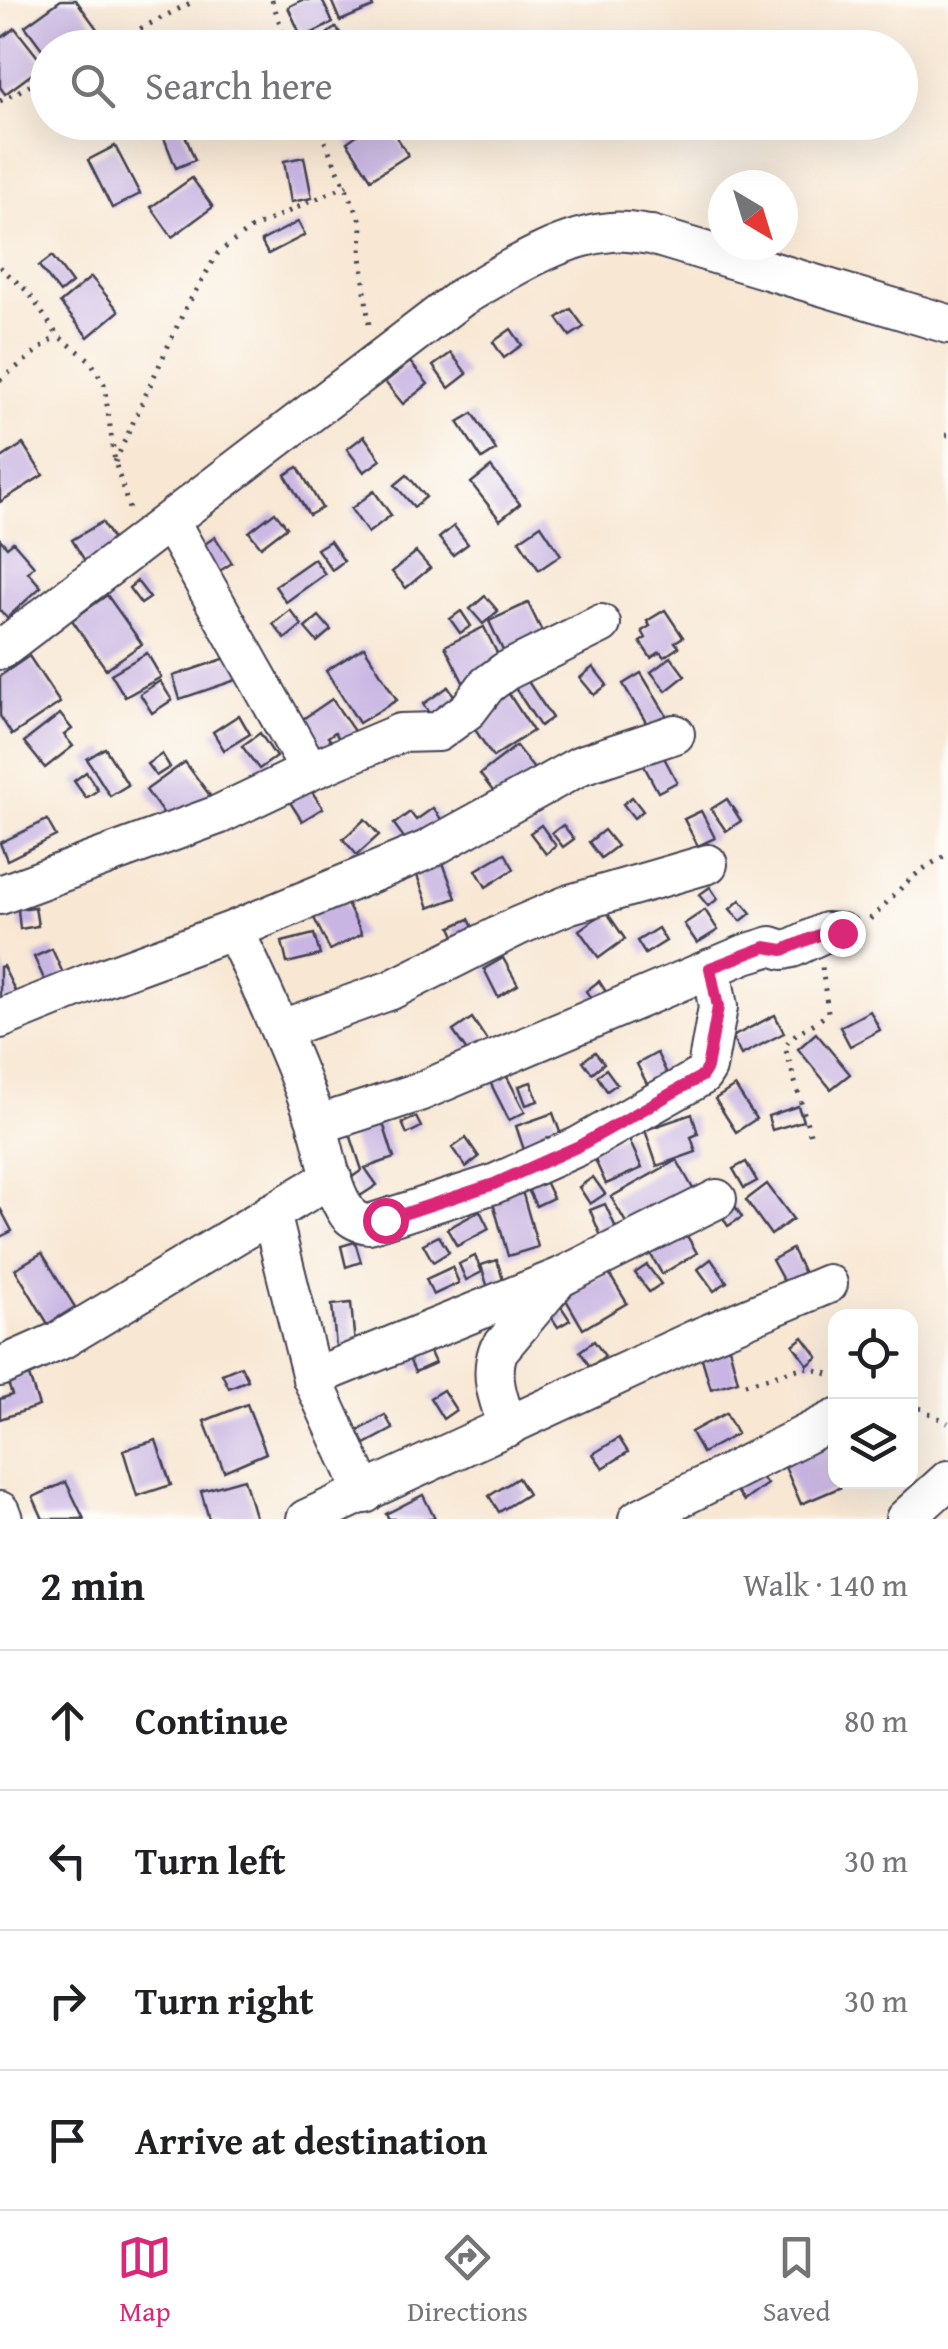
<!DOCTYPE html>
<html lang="en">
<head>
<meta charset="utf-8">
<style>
	:root { --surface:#fff; --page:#f6f6f6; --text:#202124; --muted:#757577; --line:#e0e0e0; --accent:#db2777 }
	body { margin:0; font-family:"Gentium Book Plus",serif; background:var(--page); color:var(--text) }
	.controls { position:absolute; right:30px; bottom:30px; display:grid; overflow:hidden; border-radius:20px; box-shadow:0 10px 40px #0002 }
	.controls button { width:90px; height:90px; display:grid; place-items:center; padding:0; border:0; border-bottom:2px solid var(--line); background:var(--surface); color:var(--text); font:50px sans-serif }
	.compass { position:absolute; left:708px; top:170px; width:90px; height:90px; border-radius:50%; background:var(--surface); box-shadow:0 10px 40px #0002; rotate:142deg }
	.stop { position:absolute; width:30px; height:30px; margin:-22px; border:8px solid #db2777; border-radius:50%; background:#fff }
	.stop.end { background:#db2777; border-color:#fff; box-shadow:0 2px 10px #0008 }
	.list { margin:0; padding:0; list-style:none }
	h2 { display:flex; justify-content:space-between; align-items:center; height:130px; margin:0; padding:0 40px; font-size:42px }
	h2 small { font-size:32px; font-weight:400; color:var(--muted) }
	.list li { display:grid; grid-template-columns:65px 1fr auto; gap:30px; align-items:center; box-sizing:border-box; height:140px; padding:0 40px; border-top:2px solid var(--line) }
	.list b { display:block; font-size:38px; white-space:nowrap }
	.list em { font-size:32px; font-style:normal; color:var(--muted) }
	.icon { flex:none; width:55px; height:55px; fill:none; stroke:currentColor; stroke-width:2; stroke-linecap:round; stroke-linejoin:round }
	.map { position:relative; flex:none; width:948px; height:1519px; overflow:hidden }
	.search { position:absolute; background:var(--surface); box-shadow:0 10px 40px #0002; left:30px; right:30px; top:30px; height:110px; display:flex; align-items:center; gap:25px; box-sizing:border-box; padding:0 35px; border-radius:55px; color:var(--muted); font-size:38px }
	.sheet { height:690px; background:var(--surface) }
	nav { display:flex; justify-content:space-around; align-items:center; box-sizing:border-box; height:140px; border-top:2px solid var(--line); background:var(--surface); font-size:28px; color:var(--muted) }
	nav a { display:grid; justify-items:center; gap:5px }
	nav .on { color:var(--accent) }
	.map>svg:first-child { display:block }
	.building { fill:#c9b5e3 }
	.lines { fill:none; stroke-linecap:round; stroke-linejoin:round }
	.minor-casing { stroke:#424052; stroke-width:42 }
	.path { stroke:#424052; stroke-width:5; stroke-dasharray:2.5 8; stroke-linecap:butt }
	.minor { stroke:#fff; stroke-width:38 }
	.route { stroke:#db2777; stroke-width:12 }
</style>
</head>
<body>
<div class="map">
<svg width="948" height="1519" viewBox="0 0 948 1519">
	<rect width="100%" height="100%" fill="#fdfcf7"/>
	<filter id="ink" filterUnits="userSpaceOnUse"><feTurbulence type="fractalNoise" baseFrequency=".01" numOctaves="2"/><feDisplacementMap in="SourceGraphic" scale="20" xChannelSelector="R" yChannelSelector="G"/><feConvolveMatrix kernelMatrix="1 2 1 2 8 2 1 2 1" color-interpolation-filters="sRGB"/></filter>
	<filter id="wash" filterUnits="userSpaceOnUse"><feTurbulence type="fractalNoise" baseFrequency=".0048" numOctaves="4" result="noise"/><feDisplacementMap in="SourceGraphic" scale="40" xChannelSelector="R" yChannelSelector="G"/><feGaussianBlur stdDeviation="2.25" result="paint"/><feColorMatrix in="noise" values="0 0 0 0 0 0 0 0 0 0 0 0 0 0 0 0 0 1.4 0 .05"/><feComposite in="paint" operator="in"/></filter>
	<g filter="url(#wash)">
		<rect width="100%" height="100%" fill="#f8e7d3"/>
		<g id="blocks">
			<g class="building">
				<path d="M61 0H76L100 33 80 48H48V57L25 26Z"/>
				<path d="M302 0H322L333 23 302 38 288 7Z"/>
				<path d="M331 0H370L373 7 340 21Z"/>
				<path d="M336 27 351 48H309Z"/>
				<path d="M15 28 44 65 5 94 0 87V39Z"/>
				<path d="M465 34 471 48H435Z"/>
				<path d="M375 122H387L408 155 371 179 347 142Z"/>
				<path d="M181 125 195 160 176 168 162 133Z"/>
				<path d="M115 146 140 194 112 208 88 160Z"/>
				<path d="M304 157 312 198 291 202 284 161Z"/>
				<path d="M192 178 213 207 172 237 151 207Z"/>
				<path d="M298 222 305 235 268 254 261 241Z"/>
				<path d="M52 256 72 283 60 293 39 266Z"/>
				<path d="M91 277 119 311 88 337 60 303Z"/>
				<path d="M571 309 584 327 570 336 557 318Z"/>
				<path d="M511 329 522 345 504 358 493 342Z"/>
				<path d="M451 353 467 374 449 388 433 366Z"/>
				<path d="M410 362 428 384 403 404 385 382Z"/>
				<path d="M473 413 496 450 482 459 458 422Z"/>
				<path d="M364 436 381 460 364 472 347 449Z"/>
				<path d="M23 444 43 475 0 502V459Z"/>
				<path d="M298 467 322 508 309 515 285 475Z"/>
				<path d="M491 467 520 504 500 520 471 483Z"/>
				<path d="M407 475 426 497 414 507 395 485Z"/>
				<path d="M374 491 391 515 368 533 351 509Z"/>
				<path d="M275 512 287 527 261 547 249 532Z"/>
				<path d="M102 522 119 550 90 569 72 540Z"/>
				<path d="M541 525 561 555 539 570 519 540Z"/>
				<path d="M454 526 468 544 453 555 439 538Z"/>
				<path d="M215 537 232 563 215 574 199 548Z"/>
				<path d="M0 539 7 547 13 542 34 566 28 572 41 587 7 618 0 610Z"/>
				<path d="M330 541 344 561 332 570 317 549Z"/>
				<path d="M416 552 430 568 406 588 392 572Z"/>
				<path d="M314 559 325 574 286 602 275 586Z"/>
				<path d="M137 581 150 598 141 604 129 588Z"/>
				<path d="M107 595 142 644 106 669 72 620Z"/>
				<path d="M485 596 498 611 483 624 470 609Z"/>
				<path d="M528 603 546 640 507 659 489 621Z"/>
				<path d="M290 610 302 625 285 639 273 624Z"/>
				<path d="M665 610 683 637 675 642 679 647 664 657 660 652 651 658 640 642 646 638 642 631 650 626 647 621Z"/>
				<path d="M461 611 471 626 460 633 450 619Z"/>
				<path d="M319 616 331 630 317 642 305 628Z"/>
				<path d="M484 627 502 663 463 682 445 646Z"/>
				<path d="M364 647 397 700 359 723 326 671Z"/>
				<path d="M147 653 161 677 125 697 111 674Z"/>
				<path d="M238 654 245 677 180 699 173 676Z"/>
				<path d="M29 656 60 703 12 735 0 716V676Z"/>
				<path d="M671 657 685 676 666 691 651 672Z"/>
				<path d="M593 667 607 685 594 695 580 678Z"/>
				<path d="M641 673 668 718 650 729 623 684Z"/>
				<path d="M527 680 552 718 540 726 515 688Z"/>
				<path d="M160 681 172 700 152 713 140 694Z"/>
				<path d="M448 687 462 707 436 724 423 704Z"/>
				<path d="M507 691 533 731 493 757 472 725 488 715 483 707Z"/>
				<path d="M332 699 358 737 344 747 335 732 328 737 338 751 323 761 297 723Z"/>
				<path d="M60 714 72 729 64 735 73 746 45 768 24 742Z"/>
				<path d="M239 715 250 734 224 750 213 732Z"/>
				<path d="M260 733 276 757 259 769 242 746Z"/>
				<path d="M516 746 538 774 502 803 480 774Z"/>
				<path d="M105 748 128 785 110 796 87 759Z"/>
				<path d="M661 752 677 782 658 792 642 762Z"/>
				<path d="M162 754 170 767 156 776 147 764Z"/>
				<path d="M185 762 214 801 175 830 146 790Z"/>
				<path d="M86 772 98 790 86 798 74 781Z"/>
				<path d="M308 786 323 808 302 821 288 799Z"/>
				<path d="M632 797 643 811 634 818 623 804Z"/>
				<path d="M727 799 741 821 726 831 711 809Z"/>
				<path d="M433 808 448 829 415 853 394 824 410 812 416 820Z"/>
				<path d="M701 811 715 838 698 846 684 819Z"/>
				<path d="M365 819 379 835 357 855 343 839Z"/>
				<path d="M47 820 56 836 7 860 0 843Z"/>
				<path d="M541 825 556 846 546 854 530 833Z"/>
				<path d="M563 825 574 839 563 847 552 833Z"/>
				<path d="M604 830 617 846 601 858 589 842Z"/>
				<path d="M505 853 514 869 486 887 476 870Z"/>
				<path d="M442 860 456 898 429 908 415 870Z"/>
				<path d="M710 887 718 899 708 906 699 895Z"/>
				<path d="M343 896 362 934 330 950 311 912Z"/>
				<path d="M740 900 751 913 741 921 730 909Z"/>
				<path d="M35 907 38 926 20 929 18 909Z"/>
				<path d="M705 910 718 930 697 943 684 924Z"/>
				<path d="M606 911 625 939 599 958 579 930Z"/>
				<path d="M469 919 480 942 462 951 451 927Z"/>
				<path d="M658 928 666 941 645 954 637 941Z"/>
				<path d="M314 934 320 955 287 963 282 942Z"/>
				<path d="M52 949 67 982 49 990 34 957Z"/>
				<path d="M503 958 518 985 498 997 484 969Z"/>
				<path d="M3 966 18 997 0 1005V967Z"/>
				<path d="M599 981 608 995 595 1004 586 991Z"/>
				<path d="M870 1011 880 1030 850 1046 840 1027Z"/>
				<path d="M775 1015 784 1033 741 1055 732 1037Z"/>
				<path d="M472 1018 494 1051 475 1063 453 1031Z"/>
				<path d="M816 1033 850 1074 831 1089 798 1049Z"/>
				<path d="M595 1052 604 1063 592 1073 583 1061Z"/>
				<path d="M657 1053 672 1084 652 1094 637 1064Z"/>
				<path d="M606 1069 617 1084 607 1091 597 1076Z"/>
				<path d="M504 1071 525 1112 509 1120 488 1078Z"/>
				<path d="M531 1082 538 1101 526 1105 519 1086Z"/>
				<path d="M735 1086 756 1119 736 1132 715 1099Z"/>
				<path d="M798 1106 803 1121 772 1130 768 1116Z"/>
				<path d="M553 1113 565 1146 527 1159 516 1126Z"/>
				<path d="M692 1114 698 1134 691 1137 696 1152 657 1166 645 1130Z"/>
				<path d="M416 1117 421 1127 407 1134 402 1123Z"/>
				<path d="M382 1120 394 1158 365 1168 377 1185 360 1196 348 1180 362 1170 349 1131Z"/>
				<path d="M626 1133 642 1168 606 1184 590 1149Z"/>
				<path d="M466 1138 479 1157 466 1167 452 1148Z"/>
				<path d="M677 1160 697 1196 632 1233 611 1197Z"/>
				<path d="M746 1162 757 1181 744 1188 733 1169Z"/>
				<path d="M541 1173 553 1198 536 1206 524 1181Z"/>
				<path d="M593 1177 605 1194 590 1204 579 1187Z"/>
				<path d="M520 1184 538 1247 508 1256 490 1192Z"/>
				<path d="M767 1184 793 1219 771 1235 746 1200Z"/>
				<path d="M732 1201 742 1217 728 1226 718 1210Z"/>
				<path d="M605 1204 622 1241 606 1248 590 1210Z"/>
				<path d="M0 1208 12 1231 0 1237Z"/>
				<path d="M480 1211 489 1229 457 1246 447 1229Z"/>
				<path d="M679 1222 697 1253 662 1274 644 1243Z"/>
				<path d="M439 1236 449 1252 433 1262 423 1244Z"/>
				<path d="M355 1242 361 1262 346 1267 341 1246Z"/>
				<path d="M792 1249 809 1283 790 1293 772 1260Z"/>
				<path d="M42 1253 75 1307 48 1324 15 1269Z"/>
				<path d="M475 1256 482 1272 466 1280 459 1264Z"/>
				<path d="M711 1259 727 1282 714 1291 698 1269Z"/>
				<path d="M497 1260 507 1293 491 1298 481 1265Z"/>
				<path d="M647 1265 661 1284 649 1292 635 1273Z"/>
				<path d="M452 1267 459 1283 433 1295 426 1279Z"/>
				<path d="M608 1272 627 1303 583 1329 565 1298Z"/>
				<path d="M556 1299 570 1320 558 1327 544 1306Z"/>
				<path d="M351 1303 355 1345 336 1347 332 1305Z"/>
				<path d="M803 1337 818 1357 808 1365 793 1345Z"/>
				<path d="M425 1341 435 1363 415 1372 405 1350Z"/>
				<path d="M594 1341 605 1356 590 1367 580 1351Z"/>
				<path d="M729 1347 738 1381 711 1389 701 1355Z"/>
				<path d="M241 1366 248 1380 229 1388 222 1374Z"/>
				<path d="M28 1373 39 1406 0 1419V1399L12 1395 7 1380Z"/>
				<path d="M443 1390 456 1410 443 1419 430 1398Z"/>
				<path d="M247 1404 266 1453 224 1471 204 1421Z"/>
				<path d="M726 1413 737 1434 702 1453 691 1432Z"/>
				<path d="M385 1415 393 1429 365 1444 358 1431Z"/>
				<path d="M836 1436V1482H853L801 1504 782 1460Z"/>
				<path d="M619 1438 628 1452 603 1468 593 1454Z"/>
				<path d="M156 1440 171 1485 137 1496 123 1450Z"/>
				<path d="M754 1468 767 1484 744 1501 732 1484Z"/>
				<path d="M518 1478 528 1494 499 1512 489 1496Z"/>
				<path d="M244 1479 256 1519H209L201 1491Z"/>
				<path d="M66 1482 84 1519H43L33 1497Z"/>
				<path d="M423 1495 435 1519H389L386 1514Z"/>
			</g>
		</g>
	</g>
	<g filter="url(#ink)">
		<use href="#blocks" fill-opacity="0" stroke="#424052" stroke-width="2.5"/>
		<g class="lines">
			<g class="minor-casing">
				<g id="minor">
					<path d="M170 522 310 771"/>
					<path d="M0 650 462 297C507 271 559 236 612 232 625 230 639 234 651 235L948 324"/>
					<path d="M0 895 218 815 310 771 400 733 438 732 468 710 487 685 506 671 601 624"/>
					<path d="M234 930C264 992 291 1053 315 1118 326 1149 329 1187 348 1214 354 1221 360 1223 369 1224L494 1184 579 1146 702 1076 707 1068 718 1007 711 968"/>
					<path d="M0 1019 92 982 234 930 427 850 581 765 675 734"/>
					<path d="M282 1029 391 990 518 926 570 904 708 864"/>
					<path d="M317 1125 419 1092 745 954 771 946 783 950 792 948 826 932 842 933"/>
					<path d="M271 1213 312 1378 365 1494"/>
					<path d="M0 1367 61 1340 332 1177"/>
					<path d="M312 1378 561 1277 717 1199"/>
					<path d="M508 1427C499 1401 489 1378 498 1351L555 1283"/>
					<path d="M0 1511 3 1519"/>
					<path d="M306 1519 696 1339 828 1284"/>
					<path d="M638 1519 836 1419"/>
					<path d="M905 1519 948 1480"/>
				</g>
			</g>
			<g class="path">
				<path d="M272 0 288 48"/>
				<path d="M103 48 196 0"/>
				<path d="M0 101 48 76"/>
				<path d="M316 122 362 223 361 256 369 326"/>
				<path d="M0 267 28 292 58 336 90 360 104 384 115 462 130 512"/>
				<path d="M0 380 57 336"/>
				<path d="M946 435H948"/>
				<path d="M115 462 185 309 218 253 250 229 347 185"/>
				<path d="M870 919C897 894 912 871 948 855"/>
				<path d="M810 1134 785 1047C794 1029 816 1027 828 1012L822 967"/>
				<path d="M745 1384 805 1367 836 1376"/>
				<path d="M910 1403 948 1423"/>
			</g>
			<use href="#minor" class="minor"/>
		</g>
	</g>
	<g class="lines" filter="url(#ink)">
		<path class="route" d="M385 1220 494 1184 579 1146 702 1076 707 1068 718 1007 710 968 765 947 783 950 826 932 842 933"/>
	</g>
</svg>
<div class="controls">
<button><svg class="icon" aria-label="locate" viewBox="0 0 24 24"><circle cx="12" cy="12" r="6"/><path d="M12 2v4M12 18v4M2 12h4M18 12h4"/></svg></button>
<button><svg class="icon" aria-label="layers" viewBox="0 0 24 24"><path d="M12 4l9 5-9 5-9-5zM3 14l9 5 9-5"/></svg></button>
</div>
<svg class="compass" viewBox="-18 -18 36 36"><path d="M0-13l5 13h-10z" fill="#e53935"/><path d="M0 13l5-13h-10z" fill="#757577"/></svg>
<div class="stop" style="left:385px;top:1220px"></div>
<div class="stop end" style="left:842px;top:933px"></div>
<div class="search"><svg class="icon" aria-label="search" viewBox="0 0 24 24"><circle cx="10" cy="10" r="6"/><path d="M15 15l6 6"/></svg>Search here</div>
</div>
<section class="sheet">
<h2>2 min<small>Walk · 140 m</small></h2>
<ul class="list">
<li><svg class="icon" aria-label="ahead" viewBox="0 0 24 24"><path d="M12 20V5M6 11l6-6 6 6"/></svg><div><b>Continue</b></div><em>80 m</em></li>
<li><svg class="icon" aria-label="left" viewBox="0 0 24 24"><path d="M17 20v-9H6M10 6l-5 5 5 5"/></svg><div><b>Turn left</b></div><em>30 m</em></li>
<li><svg class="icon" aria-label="right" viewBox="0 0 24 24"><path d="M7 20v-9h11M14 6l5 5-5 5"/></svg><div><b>Turn right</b></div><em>30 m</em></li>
<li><svg class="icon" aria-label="arrive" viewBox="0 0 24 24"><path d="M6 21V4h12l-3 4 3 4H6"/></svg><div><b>Arrive at destination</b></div></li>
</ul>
</section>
<nav>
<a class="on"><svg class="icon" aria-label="map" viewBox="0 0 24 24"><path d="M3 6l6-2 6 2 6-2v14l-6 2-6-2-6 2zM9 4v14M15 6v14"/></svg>Map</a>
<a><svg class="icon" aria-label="directions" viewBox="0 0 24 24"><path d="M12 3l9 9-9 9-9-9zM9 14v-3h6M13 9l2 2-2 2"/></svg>Directions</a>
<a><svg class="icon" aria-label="saved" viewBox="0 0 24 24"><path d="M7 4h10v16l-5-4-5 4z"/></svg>Saved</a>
</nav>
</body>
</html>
